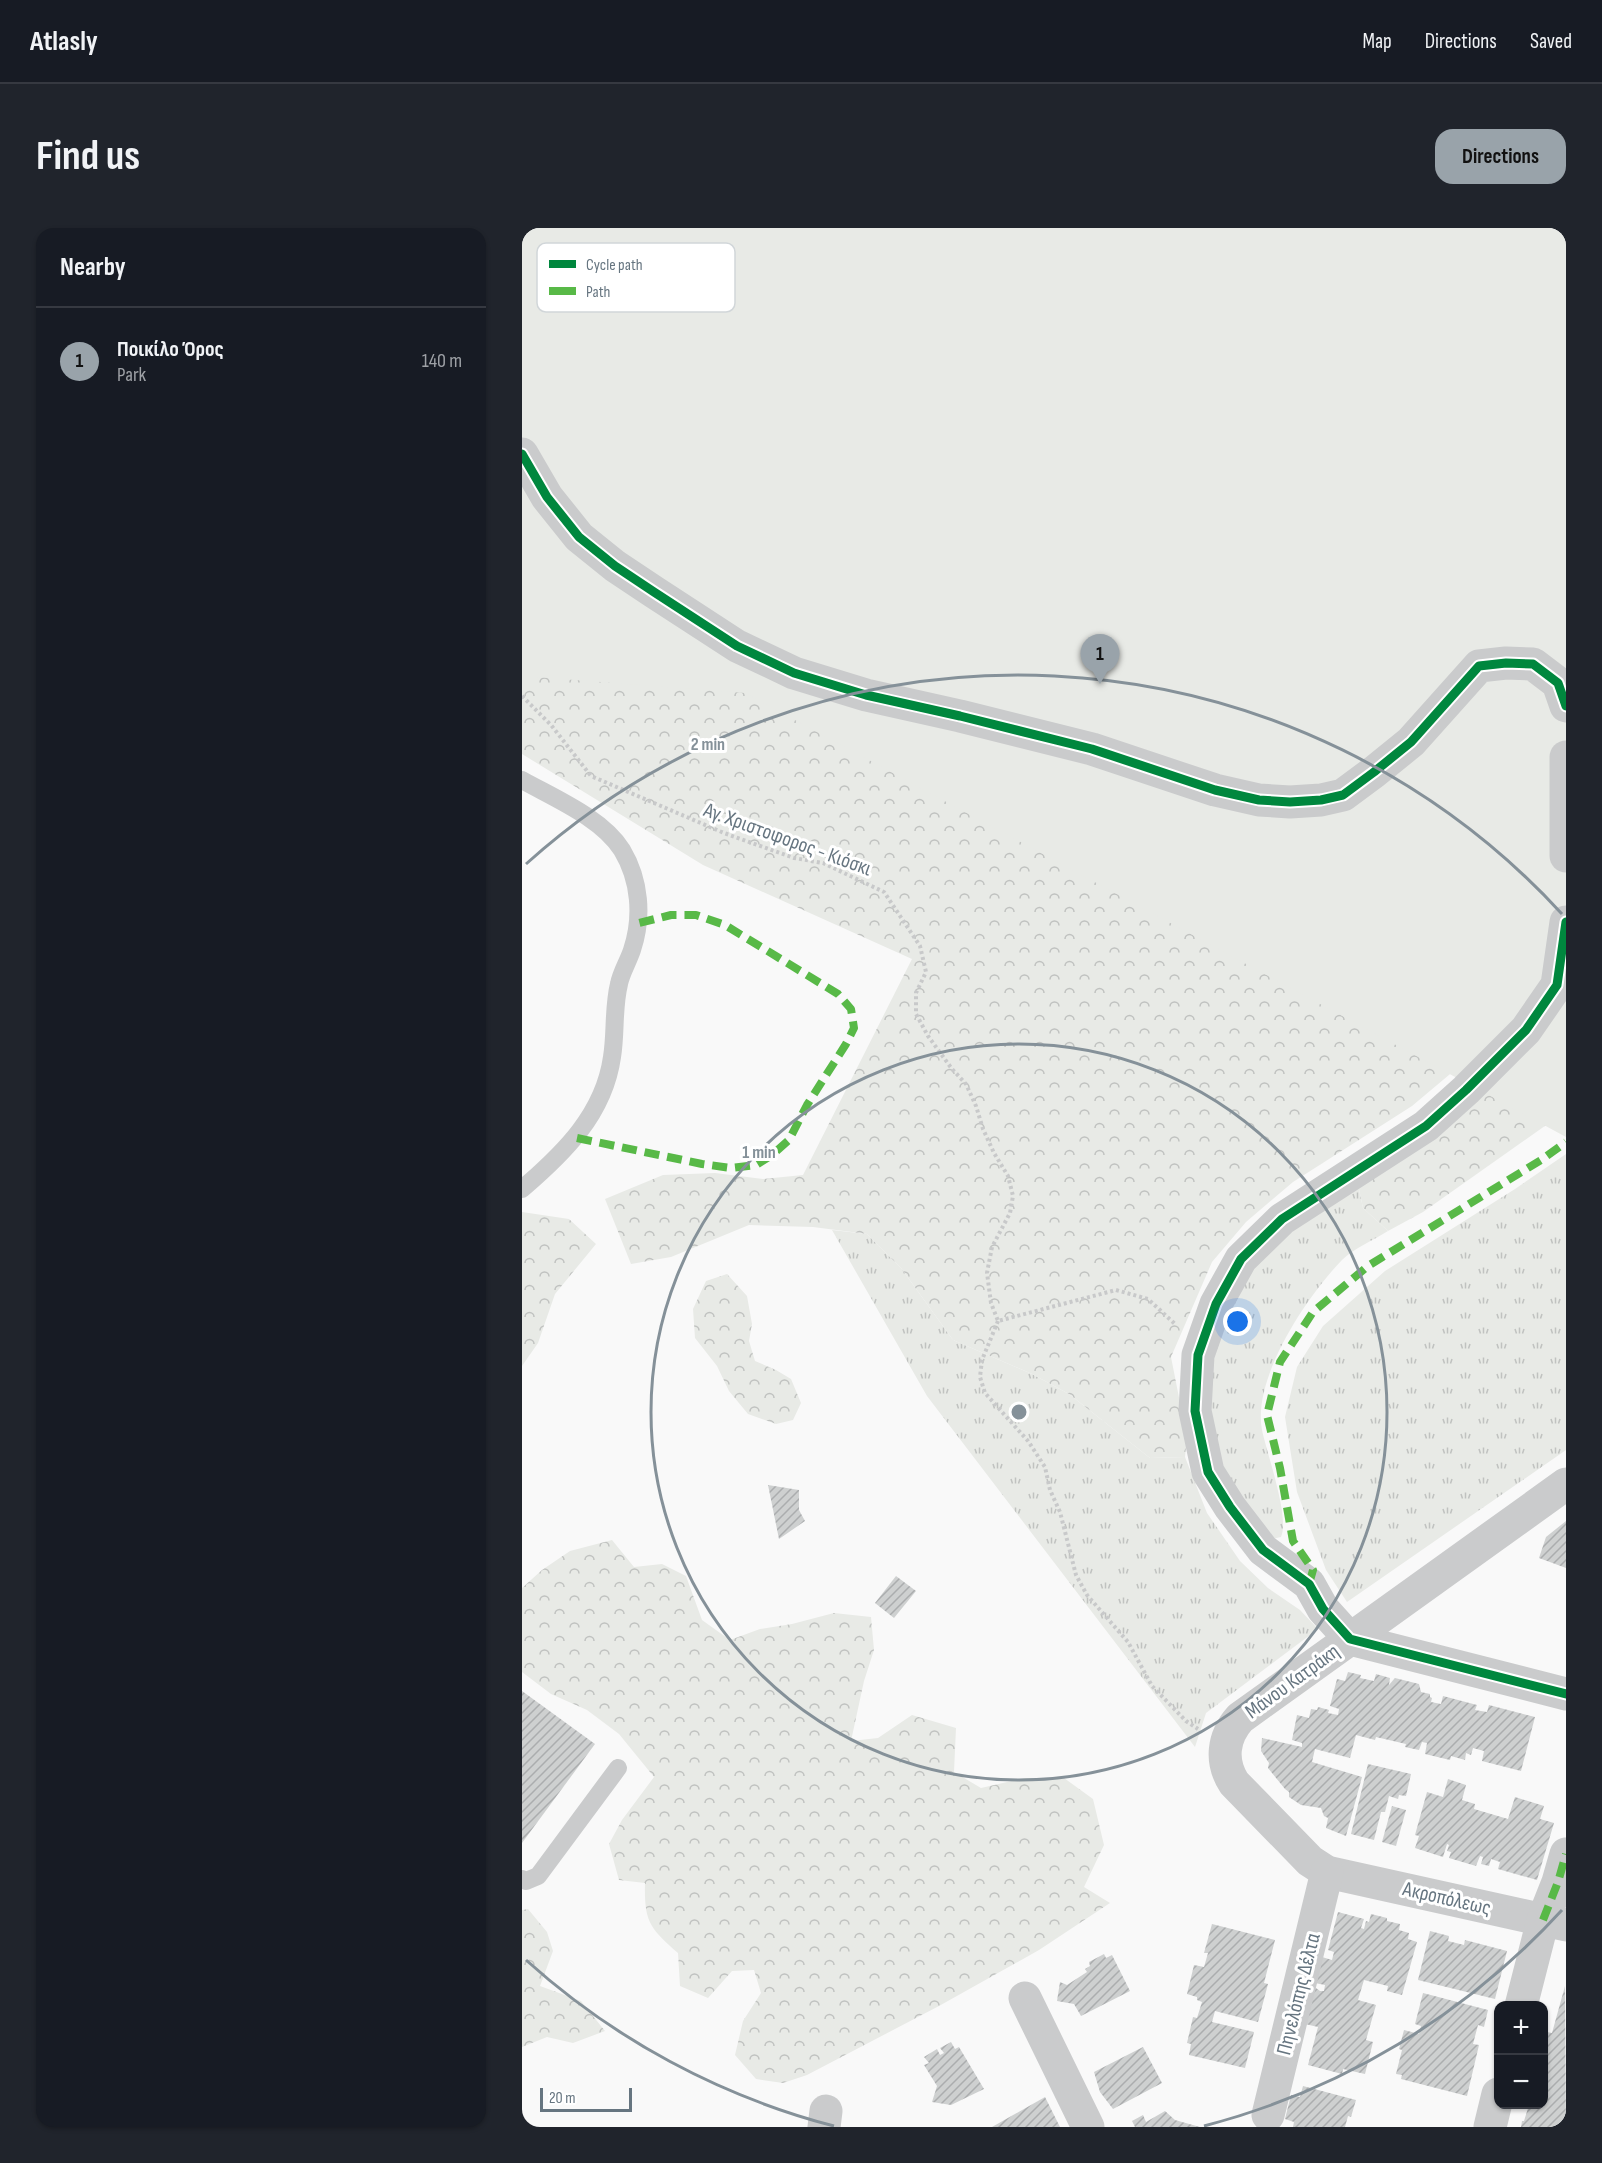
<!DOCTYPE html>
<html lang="en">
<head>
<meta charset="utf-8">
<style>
	:root { --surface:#171b24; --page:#20242c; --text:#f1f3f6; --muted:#9ea1a6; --line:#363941; --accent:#99a3aa }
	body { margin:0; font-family:"Sofia Sans Condensed",sans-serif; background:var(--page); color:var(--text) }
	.controls { position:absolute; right:18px; bottom:18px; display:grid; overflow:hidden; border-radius:12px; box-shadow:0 2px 4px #0004 }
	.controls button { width:54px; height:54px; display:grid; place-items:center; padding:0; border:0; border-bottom:2px solid var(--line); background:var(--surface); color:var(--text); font:30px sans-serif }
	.scale { position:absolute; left:18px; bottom:15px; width:92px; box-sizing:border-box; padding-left:6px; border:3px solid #667580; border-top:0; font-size:16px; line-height:21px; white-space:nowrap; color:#667580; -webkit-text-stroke:4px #fff; paint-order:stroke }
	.you { position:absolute; left:716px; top:1094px; width:21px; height:21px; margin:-15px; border:4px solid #fff; border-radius:50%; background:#1a73e8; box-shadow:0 0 0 9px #1a73e833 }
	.badge { display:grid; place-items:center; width:39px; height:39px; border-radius:50%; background:var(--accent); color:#111; font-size:20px; font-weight:700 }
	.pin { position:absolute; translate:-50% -50px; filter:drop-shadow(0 2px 3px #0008) }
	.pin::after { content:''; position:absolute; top:32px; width:21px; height:18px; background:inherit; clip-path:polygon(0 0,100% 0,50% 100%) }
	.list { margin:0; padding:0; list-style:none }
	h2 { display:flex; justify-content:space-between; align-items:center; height:78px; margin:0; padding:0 24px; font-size:26px }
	h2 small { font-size:20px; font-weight:400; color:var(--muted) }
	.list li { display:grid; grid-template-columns:39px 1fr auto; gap:18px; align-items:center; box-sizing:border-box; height:108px; padding:0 24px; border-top:2px solid var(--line) }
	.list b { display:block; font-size:22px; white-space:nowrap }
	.list p { margin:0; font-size:20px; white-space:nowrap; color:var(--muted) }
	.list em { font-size:20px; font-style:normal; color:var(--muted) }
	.map { position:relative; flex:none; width:1044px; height:1899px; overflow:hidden; border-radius:18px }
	header { display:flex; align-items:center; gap:36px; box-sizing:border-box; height:84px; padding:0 30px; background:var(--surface); border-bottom:2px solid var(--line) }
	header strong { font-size:28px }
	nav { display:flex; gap:33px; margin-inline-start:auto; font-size:21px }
	.intro { display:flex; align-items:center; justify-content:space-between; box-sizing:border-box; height:144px; padding:0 36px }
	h1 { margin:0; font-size:42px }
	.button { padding:15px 27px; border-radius:18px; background:var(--accent); color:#111; font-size:21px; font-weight:700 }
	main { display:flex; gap:36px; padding:0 36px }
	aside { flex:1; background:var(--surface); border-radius:18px; box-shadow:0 2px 4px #0004 }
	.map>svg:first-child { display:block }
	.grass { fill:url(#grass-tufts) }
	.forest { fill:url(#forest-crowns) }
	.park { fill:#e8eae6 }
	.building { fill:url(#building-hatch) }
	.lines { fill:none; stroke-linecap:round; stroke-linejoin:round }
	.path { stroke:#c8c9ca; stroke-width:4; stroke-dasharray:3 3; stroke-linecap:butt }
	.lane { stroke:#cacbcc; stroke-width:18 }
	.street { stroke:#cacbcc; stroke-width:33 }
	.quiet { stroke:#58b947; stroke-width:8; stroke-dasharray:15 8; stroke-linecap:butt }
	.cycleway-casing { stroke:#fff; stroke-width:13 }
	.cycleway { stroke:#00873e; stroke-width:9 }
	.ring { fill:none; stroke:#859199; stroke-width:3 }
	.labels { text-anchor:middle; stroke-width:6; stroke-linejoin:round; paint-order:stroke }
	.street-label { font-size:21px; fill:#667580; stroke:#fff }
	.key { fill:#fff; stroke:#d1d6d9; stroke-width:1.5 }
	.key-label { font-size:16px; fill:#667580 }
	.centre { fill:#859199; stroke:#fff; stroke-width:3 }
	.ring-label { font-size:18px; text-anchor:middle; font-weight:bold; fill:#859199; stroke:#fff; stroke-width:6; stroke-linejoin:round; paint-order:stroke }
</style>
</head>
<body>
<header>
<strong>Atlasly</strong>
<nav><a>Map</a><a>Directions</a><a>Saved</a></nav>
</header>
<div class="intro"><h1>Find us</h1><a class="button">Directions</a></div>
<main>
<aside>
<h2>Nearby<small></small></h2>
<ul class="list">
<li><span class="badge">1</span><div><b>Ποικίλο Όρος</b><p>Park</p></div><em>140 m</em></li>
</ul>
</aside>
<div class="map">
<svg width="1044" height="1899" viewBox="0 0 1044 1899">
	<defs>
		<pattern id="grass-tufts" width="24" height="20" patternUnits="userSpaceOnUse" patternTransform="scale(1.5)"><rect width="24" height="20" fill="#e8eae6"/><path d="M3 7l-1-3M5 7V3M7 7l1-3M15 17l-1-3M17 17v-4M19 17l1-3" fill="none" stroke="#c0c2c0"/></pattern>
		<pattern id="forest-crowns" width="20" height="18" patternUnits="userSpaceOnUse" patternTransform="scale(1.5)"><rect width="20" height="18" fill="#e8eae6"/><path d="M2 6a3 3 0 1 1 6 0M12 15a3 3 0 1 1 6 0" fill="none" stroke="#c0c2c0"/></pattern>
		<pattern id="building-hatch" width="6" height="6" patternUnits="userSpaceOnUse" patternTransform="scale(1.5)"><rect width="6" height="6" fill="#ced0d0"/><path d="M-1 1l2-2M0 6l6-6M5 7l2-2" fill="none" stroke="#abadae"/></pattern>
	</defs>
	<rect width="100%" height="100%" fill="#f9f9f9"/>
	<g class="grass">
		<path d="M1044 926V1222L825 1374 804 1342 775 1264 763 1189 775 1139 801 1098 863 1043 993 961Z"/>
		<path d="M835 952 841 980 866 1003C852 1012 832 1020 820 1032 785 1068 730 1150 740 1202 745 1226 768 1289 759 1309L750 1311 694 1238 684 1127 727 1032Z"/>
		<path d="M310 1002 345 1006 379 1040 431 1112 510 1146 547 1166 628 1230 663 1229 685 1285 718 1333 746 1360 778 1382 796 1401 684 1485 673 1519 405 1168Z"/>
	</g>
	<g class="forest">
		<path d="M0 249 946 831 890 878 771 954 724 994 690 1034 649 1129 665 1210 663 1229 628 1230 547 1166 510 1146 431 1112 379 1040 345 1006 291 999 227 997 149 1029 109 1036 83 971 141 947 193 945 241 951 281 947 390 731 181 637 0 526Z"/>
		<path d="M1012 805 1044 883 901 984 866 1003 841 980 835 952Z"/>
		<path d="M0 984 47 991 74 1016 33 1066 16 1115 0 1138Z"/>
		<path d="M205 1046 225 1068 230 1096 227 1113 233 1133 254 1142 269 1151 279 1175 271 1192 254 1196 226 1186 207 1163 195 1138 173 1110 171 1081 184 1053Z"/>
		<path d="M90 1312 112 1339 140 1336 164 1348 180 1392 208 1412 238 1401 270 1396 312 1385 349 1389 352 1422 342 1453 329 1513 356 1510 390 1487 434 1500 432 1544 459 1560 503 1550H542L571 1571 582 1617 562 1659 588 1675 517 1722 417 1778 285 1847 261 1855 234 1851 213 1827 221 1793 239 1765 232 1742 210 1743 186 1770 158 1758 156 1725C128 1700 122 1694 123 1655L97 1652 87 1616 100 1592 132 1549 97 1506 65 1482 29 1466 0 1444V1360L20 1342 48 1323Z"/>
		<path d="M6 1681 25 1704 31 1723 18 1758 59 1773 83 1803 51 1815 25 1809 0 1819V1682Z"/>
	</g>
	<path class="park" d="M0 0H1044V909L223 465 0 448Z"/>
	<g class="building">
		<path d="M246 1257 277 1262V1282L283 1293 257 1311Z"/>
		<path d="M1044 1293V1340L1017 1330 1024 1309Z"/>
		<path d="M374 1348 394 1363 372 1390 353 1375Z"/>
		<path d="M826 1444 839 1447 838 1450 852 1453 854 1446 868 1450 867 1457 873 1450 897 1456 899 1464 908 1466V1469L910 1470 909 1474 919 1476 921 1468 955 1477 953 1482 965 1484 967 1477 1013 1489 999 1543 960 1533 962 1523 951 1520 949 1527 944 1525 943 1532 929 1528 928 1532 903 1526 905 1515 900 1514 897 1522 883 1519 884 1516 854 1509 853 1512 834 1507 828 1530 793 1521 790 1534 840 1549 824 1608 804 1600 806 1590 802 1588 799 1580 779 1577 767 1569V1564L763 1561 746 1540 747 1535 739 1523 740 1510 780 1519V1515L770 1512 775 1487 787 1490 789 1481 795 1482 796 1479 807 1482 806 1485 816 1487 817 1481 808 1478 815 1451 823 1453Z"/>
		<path d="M0 1463 73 1516 0 1615Z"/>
		<path d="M846 1536 889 1546 884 1568 877 1567 876 1571 867 1568 863 1584H859L852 1612 829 1606Z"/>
		<path d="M926 1551 944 1557 940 1572 953 1576 952 1581 986 1591 993 1569 1022 1578 1018 1591 1032 1595 1015 1652 976 1641 978 1634 969 1631 967 1638 959 1636 961 1629 958 1628 954 1638 927 1630 929 1624 925 1623 927 1617 925 1616 921 1629 893 1620 897 1608 893 1607 905 1564 921 1569Z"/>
		<path d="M870 1578 884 1582 874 1618 860 1614Z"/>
		<path d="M816 1684 842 1691 839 1700 842 1701 844 1693 847 1694 849 1686 865 1690V1693L878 1696 877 1702 887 1705 886 1711 895 1714 880 1767 865 1763 866 1758 842 1752 836 1772 854 1777 844 1812 851 1814 843 1846 821 1841 820 1846 786 1837 796 1799 783 1796 789 1760H794L798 1763H802L803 1757 793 1755 800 1729 810 1732 812 1724 806 1722Z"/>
		<path d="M690 1696 753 1712 742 1755 746 1756 736 1794 693 1783 690 1794 732 1804 723 1840 667 1827 669 1816 665 1815 671 1789 675 1790 680 1774 675 1772V1769L665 1766 672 1737 682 1739 686 1725H682Z"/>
		<path d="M908 1703 927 1708 926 1713 942 1717 943 1712 985 1723 973 1771 896 1752Z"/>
		<path d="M582 1726 584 1730 590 1727 608 1763 559 1788 552 1776 535 1773 538 1754 545 1757 565 1744 563 1741 568 1738 567 1734Z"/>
		<path d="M1043 1758 1044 1899H999L1000 1893H1002L1006 1880 1004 1879V1876H1022V1819H1025L1026 1816 1022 1815 1025 1804 1030 1805Z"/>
		<path d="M901 1765 966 1782 962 1799 956 1797 951 1816 957 1817 945 1868 879 1851 880 1847 874 1846 880 1822 877 1821 882 1802 897 1806 899 1798 893 1796Z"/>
		<path d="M429 1814 433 1821 437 1819 462 1861 429 1877 410 1874 415 1858 402 1837 407 1835 402 1829 415 1821 418 1827 422 1825 418 1820Z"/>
		<path d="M621 1819 640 1855 591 1881 578 1864 572 1844Z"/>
		<path d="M781 1858 834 1872 829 1889 826 1888 823 1899H771L772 1894 763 1891 769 1867 778 1869Z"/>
		<path d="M523 1869 538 1899H470Z"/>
		<path d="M643 1883 653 1892 678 1899H613L610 1893 621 1887 624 1894Z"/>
	</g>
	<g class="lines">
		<g class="path">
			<path d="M0 468 29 497 69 548 202 605 272 630 301 635 362 664 398 718 404 744 394 765V786L406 808 430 841 444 856 454 878 461 901 472 925 486 948 491 968 488 985 470 1019 465 1045 469 1075 476 1093 594 1062 626 1071 653 1096"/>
			<path d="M476 1093 460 1132 458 1149 463 1165 506 1213 523 1239 528 1262 538 1284 554 1347 565 1367 606 1414 630 1458 664 1493 676 1501"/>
		</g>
		<g class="lane">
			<path d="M0 552C32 570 80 590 100 622 118 652 121 689 110 722 106 734 99 745 97 756 91 780 94 805 90 829 82 886 42 925 0 961"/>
			<path d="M0 1651 4 1653 16 1648 96 1540"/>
		</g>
		<g class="street">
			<path d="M0 226 25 269 57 309 93 338 132 364 215 418 272 445 344 467 438 488 570 521 693 562 737 572 768 574 799 572 821 567 852 544 889 514 957 438 984 435 1011 436 1036 455 1044 478"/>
			<path d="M1044 529V628"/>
			<path d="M1044 694 1035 757 1004 802 944 862 904 898 760 991 719 1031 694 1076 676 1127 673 1183 686 1244 708 1279 741 1322 787 1356 801 1381 828 1411 1044 1466"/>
			<path d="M1044 1256 718 1490C701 1509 698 1533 712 1555L788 1633 805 1644 1044 1697"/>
			<path d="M503 1770 566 1899"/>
			<path d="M999 1778 1021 1692 1036 1654 1044 1626"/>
			<path d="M746 1887 805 1644"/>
			<path d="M302 1899 304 1883"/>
			<path d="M968 1899 976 1866"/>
		</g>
		<g class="quiet">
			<path d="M55 910 180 936 209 940 234 937 250 927 267 912 285 877 324 816 332 800 329 781 316 766 203 697 174 687H149L117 695"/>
			<path d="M787 1356 791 1342 771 1313 758 1240 745 1187 758 1134 791 1084 846 1038 1019 932 1044 914"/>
			<path d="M1021 1692 1036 1654 1044 1626"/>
		</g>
		<g class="cycleway-casing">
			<g id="cycleway">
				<path d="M0 226 25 269 57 309 93 338 132 364 215 418 272 445 344 467 438 488 570 521 693 562 737 572 768 574 799 572 821 567 852 544 889 514 957 438 984 435 1011 436 1036 455 1044 478"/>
				<path d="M1044 694 1035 757 1004 802 944 862 904 898 760 991 719 1031 694 1076 676 1127 673 1183 686 1244 708 1279 741 1322 787 1356 801 1381 828 1411 1044 1466"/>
			</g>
		</g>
		<use href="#cycleway" class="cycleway"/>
	</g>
	<g class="ring">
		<circle cx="497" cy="1184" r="368"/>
		<path d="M1040 1682A737 737 0 0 1 682 1898M312 1898A737 737 0 0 1 4 1732M4 636A737 737 0 0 1 1040 686"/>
	</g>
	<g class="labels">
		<g class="street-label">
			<text transform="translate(266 611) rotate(20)" y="7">Αγ. Χριστοφορος - Κιόσκι</text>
			<text transform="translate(770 1453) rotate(-36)" y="7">Μάνου Κατράκη</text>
			<text transform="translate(925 1670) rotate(13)" y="7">Ακροπόλεως</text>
			<text transform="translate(776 1766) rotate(-76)" y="7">Πηνελόπης Δέλτα</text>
		</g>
	</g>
	<rect x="15" y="15" width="198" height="69" rx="9" class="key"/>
	<rect x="27" y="32" width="27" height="8" fill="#00873e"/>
	<rect x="27" y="59" width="27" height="8" fill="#58b947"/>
	<g class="key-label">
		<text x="64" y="42">Cycle path</text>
		<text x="64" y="69">Path</text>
	</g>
	<circle cx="497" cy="1184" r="9" class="centre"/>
	<g class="ring-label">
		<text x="186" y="522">2 min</text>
		<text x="237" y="930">1 min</text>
	</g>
</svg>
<div class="controls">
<button>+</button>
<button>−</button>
</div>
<div class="scale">20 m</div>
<div class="you"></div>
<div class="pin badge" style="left:578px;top:456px">1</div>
</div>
</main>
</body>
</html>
